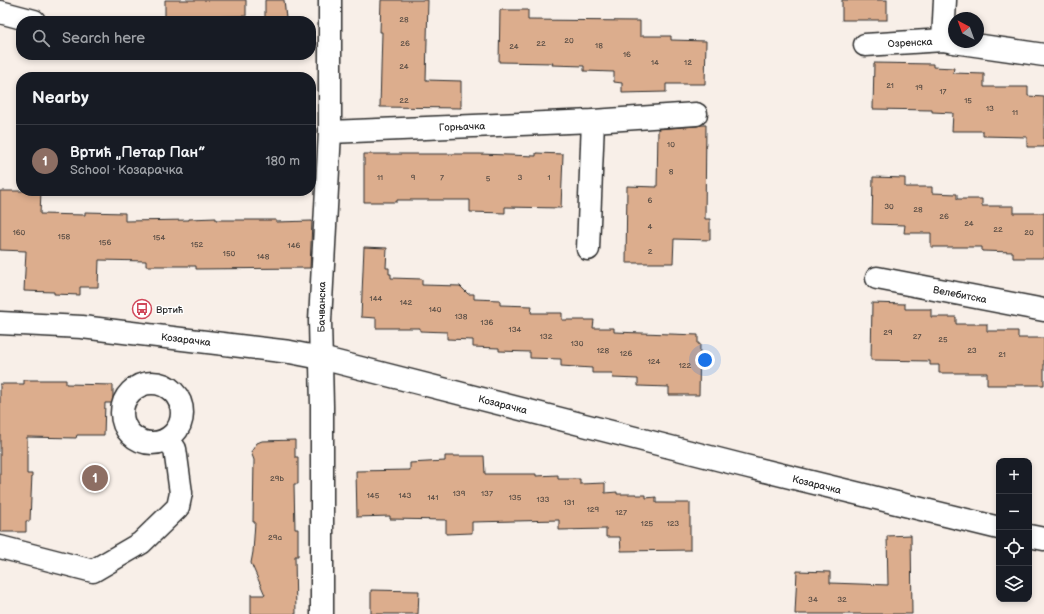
<!DOCTYPE html>
<html lang="en">
<head>
<meta charset="utf-8">
<style>
	:root { --surface:#171b24; --page:#242831; --text:#f1f3f6; --muted:#9ea1a6; --line:#363941; --accent:#ea580c }
	body { margin:0; font-family:"Balsamiq Sans",sans-serif; background:var(--page); color:var(--text) }
	.controls { position:absolute; right:12px; bottom:12px; display:grid; overflow:hidden; border-radius:8px; box-shadow:0 2px 6px #0003 }
	.controls button { width:36px; height:36px; display:grid; place-items:center; padding:0; border:0; border-bottom:1px solid var(--line); background:var(--surface); color:var(--text); font:20px sans-serif }
	.compass { position:absolute; left:948px; top:12px; width:36px; height:36px; border-radius:50%; background:var(--surface); box-shadow:0 2px 6px #0003; rotate:319deg }
	.you { position:absolute; left:705px; top:360px; width:14px; height:14px; margin:-10px; border:3px solid #fff; border-radius:50%; background:#1a73e8; box-shadow:0 0 0 6px #1a73e833 }
	.badge { display:grid; place-items:center; width:26px; height:26px; border-radius:50%; background:var(--accent); color:#fff; font-size:13px; font-weight:700 }
	.pin { position:absolute; translate:-50% -50%; border:2px solid #fff; box-shadow:0 1px 4px #0006 }
	.list { margin:0; padding:0; list-style:none }
	h2 { display:flex; justify-content:space-between; align-items:center; height:52px; margin:0; padding:0 16px; font-size:17px }
	h2 small { font-size:13px; font-weight:400; color:var(--muted) }
	.list li { display:grid; grid-template-columns:26px 1fr auto; gap:12px; align-items:center; box-sizing:border-box; height:72px; padding:0 16px; border-top:1px solid var(--line) }
	.list b { display:block; font-size:15px; white-space:nowrap }
	.list p { margin:0; font-size:13px; white-space:nowrap; color:var(--muted) }
	.list em { font-size:13px; font-style:normal; color:var(--muted) }
	.icon { flex:none; width:22px; height:22px; fill:none; stroke:currentColor; stroke-width:2; stroke-linecap:round; stroke-linejoin:round }
	.map { position:relative; flex:none; width:1044px; height:614px; overflow:hidden }
	.search { position:absolute; background:var(--surface); box-shadow:0 2px 6px #0003; left:16px; top:16px; width:300px; height:44px; display:flex; align-items:center; gap:10px; box-sizing:border-box; padding:0 14px; border-radius:16px; color:var(--muted); font-size:15px }
	.panel { position:absolute; background:var(--surface); box-shadow:0 2px 6px #0003; left:16px; top:72px; width:300px; height:124px; border-radius:16px }
	.map>svg:first-child { display:block }
	.building { fill:#dcad8d; stroke:#2b2b2b }
	.lines { fill:none; stroke-linecap:round; stroke-linejoin:round }
	.minor-casing { stroke:#2b2b2b; stroke-width:25 }
	.minor { stroke:#fff; stroke-width:22 }
	.labels { text-anchor:middle; stroke-width:3; stroke-linejoin:round; paint-order:stroke }
	.number-label { font-size:8px; fill:#574c44 }
	.street-label { font-size:10px; fill:#2b2b2b; stroke:#fff }
	.poi-label { font-size:10px; fill:#2b2b2b; stroke:#fff; text-anchor:start }
</style>
</head>
<body>
<div class="map">
<svg width="1044" height="614" viewBox="0 0 1044 614">
	<rect width="100%" height="100%" fill="#f8efe8"/>
	<filter id="ink" filterUnits="userSpaceOnUse"><feTurbulence type="fractalNoise" baseFrequency=".025" numOctaves="2"/><feDisplacementMap in="SourceGraphic" scale="8" xChannelSelector="R" yChannelSelector="G"/><feConvolveMatrix kernelMatrix="1 2 1 2 8 2 1 2 1" color-interpolation-filters="sRGB"/></filter>
	<g filter="url(#ink)">
		<g class="building">
			<path d="M165 0H246V16L184 17V21H165Z"/>
			<path d="M265 0H284L286 18 265 19Z"/>
			<path d="M381 0H428L426 80 461 81V108L380 107 382 32H380Z"/>
			<rect x="842" y="0" width="45" height="20"/>
			<path d="M500 10H528V20L640 21V36H671V40L706 41 705 84H666V92L622 93V83L614 82V72L584 71V66L552 65 553 63 499 62Z"/>
			<path d="M874 63 933 64V67L954 68 953 73 984 74V87H1028V96L1044 97V147H1027V137L983 136V131H952L953 113 932 112V110L873 109Z"/>
			<path d="M702 125H706L705 219H710V240L674 239 673 263H626L627 186 657 187 658 129 697 126Z"/>
			<path d="M536 153 563 154 561 208 505 207V213L470 212V200H397V202H364V154H480L536 156Z"/>
			<path d="M873 177 905 178V187H932V193L957 194V199H982V206H1014V213H1044V258H1013V252L982 251V247H931V233H904L905 225 872 224Z"/>
			<path d="M0 191H41L40 214 85 215V212L125 213V221L189 220V219L216 218V220H276V222L312 221 310 268 196 269V266H146V261L99 260 98 287H80V295L54 294V292L24 291 26 251 0 250Z"/>
			<path d="M364 247 387 248 386 268H389V274H391V278L422 279V285L460 286 468 294H474V299L500 300V305L532 306 531 313H562V320H594L593 328H614V332L698 335V344H700L699 395H669V387L638 386V379L613 378 612 373H592V368L561 366V359L530 358V352L499 351V348L473 347V340L447 339V332L420 331V328H376V318L361 317Z"/>
			<path d="M872 303 905 304V309H931V317H956V324H987V331H1018V338H1044V385H987V373H939V365H930V361L871 360Z"/>
			<path d="M24 380H66V384L113 385V403H105L104 435H77L76 438 27 437V474H32L30 521H26V532H0V384H24Z"/>
			<path d="M295 440V457H298V484H294L295 529H298V556H295L296 614H251V595H265L251 563 253 552 255 522H253L254 460 251 452 257 443 262 441Z"/>
			<path d="M445 456H484L485 474H536V476L558 475V479H580V484L605 483V493L617 492V494H636V495H646V498L656 497V503H690V550L621 551 620 537H606V529L559 530V520L472 522V533L446 534V520L390 519V516L357 517 356 471 410 470V463L445 461Z"/>
			<path d="M911 535 912 614H795L797 571 830 572V583L888 585 887 536Z"/>
			<path d="M371 590 419 591 418 614H371Z"/>
		</g>
		<g class="lines">
			<g class="minor-casing">
				<g id="minor">
					<path d="M0 12 34 21"/>
					<path d="M943 40 945 0"/>
					<path d="M954 42 1044 55"/>
					<path d="M865 45 943 40 954 42"/>
					<path d="M330 132 593 121 696 114"/>
					<path d="M588 249 593 121"/>
					<path d="M877 278 1044 310"/>
					<path d="M0 323 82 327 290 352 321 358 741 465 999 528"/>
					<circle cx="152" cy="413" r="30"/>
					<path d="M1029 536 1044 539"/>
					<path d="M0 547 93 571 141 543 178 507 181 493 175 449 167 440"/>
					<path d="M322 614V406L320 321 330 132V0"/>
				</g>
			</g>
			<use href="#minor" class="minor"/>
		</g>
	</g>
	<defs>
		<g id="bus-ring" transform="scale(1)"><circle r="9.5" fill="#fff" stroke="#d1495b" stroke-width="1.5"/><path d="M-5-6H5V4H4V6H2V4H-2V6H-4V4H-5ZM-3.5-4V0h7V-4ZM-3.5 1.2v1.5H-2V1.2ZM2 1.2v1.5H3.5V1.2Z" fill="#d1495b"/></g>
	</defs>
	<g fill-rule="evenodd">
		<use href="#bus-ring" x="142" y="309"/>
	</g>
	<g class="labels">
		<g class="number-label">
			<text x="404" y="22">28</text>
			<text x="569" y="43">20</text>
			<text x="405" y="46">26</text>
			<text x="541" y="46">22</text>
			<text x="599" y="48">18</text>
			<text x="514" y="49">24</text>
			<text x="627" y="57">16</text>
			<text x="655" y="65">14</text>
			<text x="688" y="65">12</text>
			<text x="404" y="69">24</text>
			<text x="890" y="88">21</text>
			<text x="919" y="90">19</text>
			<text x="943" y="94">17</text>
			<text x="404" y="103">22</text>
			<text x="968" y="103">15</text>
			<text x="990" y="111">13</text>
			<text x="1015" y="115">11</text>
			<text x="671" y="147">10</text>
			<text x="671" y="174">8</text>
			<text x="380" y="180">11</text>
			<text x="413" y="180">9</text>
			<text x="442" y="180">7</text>
			<text x="520" y="180">3</text>
			<text x="549" y="180">1</text>
			<text x="488" y="181">5</text>
			<text x="650" y="203">6</text>
			<text x="889" y="209">30</text>
			<text x="918" y="212">28</text>
			<text x="944" y="219">26</text>
			<text x="969" y="226">24</text>
			<text x="650" y="229">4</text>
			<text x="998" y="232">22</text>
			<text x="19" y="235">160</text>
			<text x="1029" y="235">20</text>
			<text x="64" y="239">158</text>
			<text x="159" y="240">154</text>
			<text x="105" y="245">156</text>
			<text x="197" y="247">152</text>
			<text x="294" y="248">146</text>
			<text x="650" y="254">2</text>
			<text x="229" y="256">150</text>
			<text x="263" y="259">148</text>
			<text x="376" y="301">144</text>
			<text x="406" y="305">142</text>
			<text x="435" y="312">140</text>
			<text x="461" y="319">138</text>
			<text x="487" y="325">136</text>
			<text x="515" y="332">134</text>
			<text x="888" y="335">29</text>
			<text x="546" y="339">132</text>
			<text x="917" y="339">27</text>
			<text x="943" y="342">25</text>
			<text x="577" y="346">130</text>
			<text x="603" y="353">128</text>
			<text x="972" y="353">23</text>
			<text x="626" y="356">126</text>
			<text x="1002" y="357">21</text>
			<text x="654" y="364">124</text>
			<text x="685" y="368">122</text>
			<text x="277" y="481">29b</text>
			<text x="459" y="496">139</text>
			<text x="487" y="496">137</text>
			<text x="373" y="498">145</text>
			<text x="405" y="498">143</text>
			<text x="433" y="500">141</text>
			<text x="515" y="500">135</text>
			<text x="543" y="502">133</text>
			<text x="569" y="505">131</text>
			<text x="593" y="512">129</text>
			<text x="621" y="515">127</text>
			<text x="647" y="526">125</text>
			<text x="673" y="526">123</text>
			<text x="275" y="540">29a</text>
			<text x="813" y="602">34</text>
			<text x="842" y="602">32</text>
		</g>
		<g class="street-label">
			<text transform="translate(910 42) rotate(-3)" y="4">Озренска</text>
			<text transform="translate(462 126) rotate(-2)" y="4">Горњачка</text>
			<text transform="translate(960 294) rotate(11)" y="4">Велебитска</text>
			<text transform="translate(321 307) rotate(-89)" y="4">Бачванска</text>
			<text transform="translate(186 339) rotate(7)" y="4">Козарачка</text>
			<text transform="translate(503 404) rotate(14)" y="4">Козарачка</text>
			<text transform="translate(817 484) rotate(14)" y="4">Козарачка</text>
		</g>
		<g class="poi-label">
			<text x="156" y="313">Вртић</text>
		</g>
	</g>
</svg>
<div class="controls">
<button>+</button>
<button>−</button>
<button><svg class="icon" aria-label="locate" viewBox="0 0 24 24"><circle cx="12" cy="12" r="6"/><path d="M12 2v4M12 18v4M2 12h4M18 12h4"/></svg></button>
<button><svg class="icon" aria-label="layers" viewBox="0 0 24 24"><path d="M12 4l9 5-9 5-9-5zM3 14l9 5 9-5"/></svg></button>
</div>
<svg class="compass" viewBox="-18 -18 36 36"><path d="M0-13l5 13h-10z" fill="#e53935"/><path d="M0 13l5-13h-10z" fill="#9ea1a6"/></svg>
<div class="you"></div>
<div class="pin badge" style="left:95px;top:478px;background:#8d6e63">1</div>
<div class="search"><svg class="icon" aria-label="search" viewBox="0 0 24 24"><circle cx="10" cy="10" r="6"/><path d="M15 15l6 6"/></svg>Search here</div>
<section class="panel">
<h2>Nearby<small></small></h2>
<ul class="list">
<li><span class="badge" style="background:#8d6e63">1</span><div><b>Вртић „Петар Пан”</b><p>School · Козарачка</p></div><em>180 m</em></li>
</ul>
</section>
</div>
</body>
</html>
